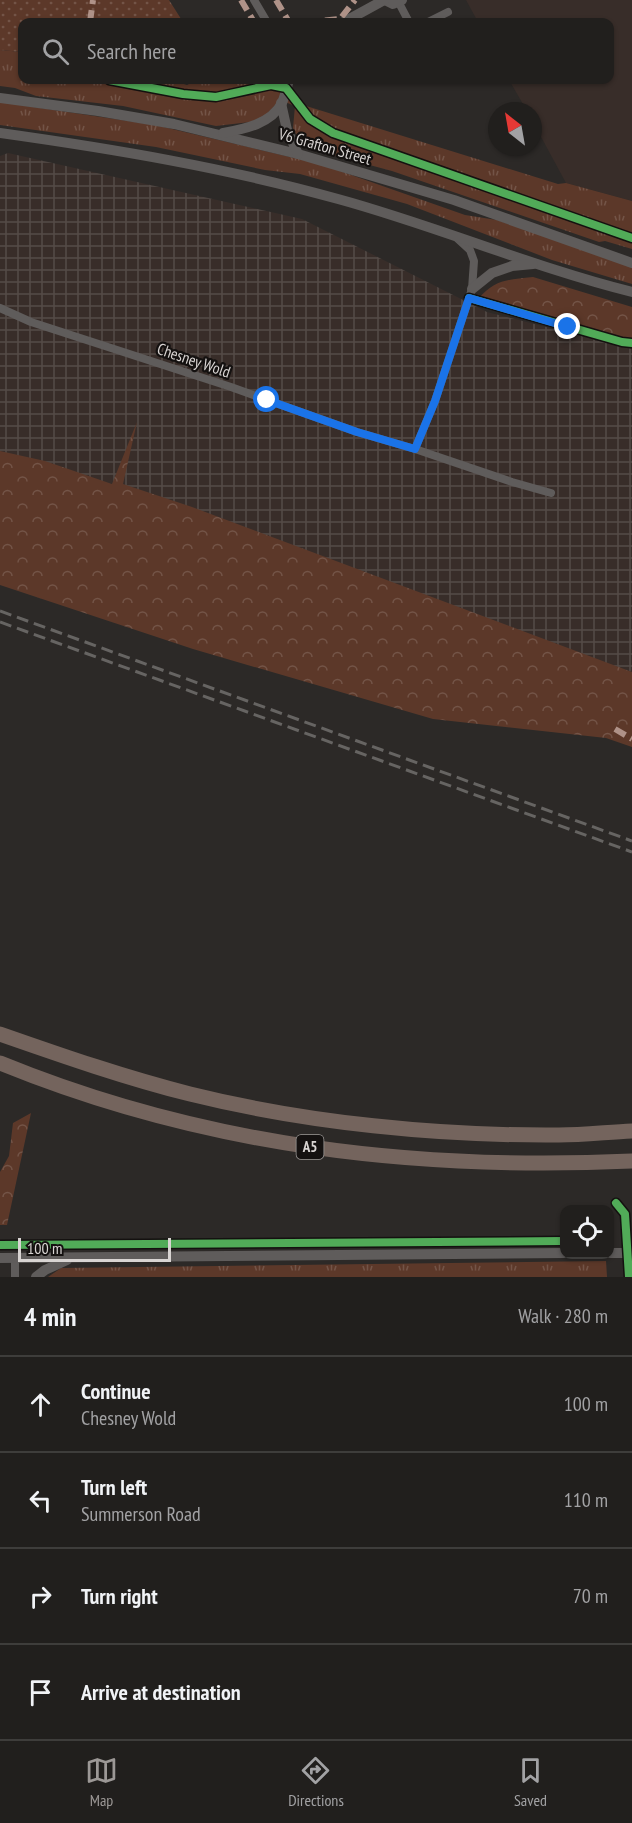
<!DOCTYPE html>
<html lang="en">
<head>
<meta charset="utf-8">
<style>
	:root { --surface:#211f1d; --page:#292726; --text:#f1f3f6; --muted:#a2a2a4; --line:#3e3d3b; --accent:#9c9896 }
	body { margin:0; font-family:"PT Sans Narrow",sans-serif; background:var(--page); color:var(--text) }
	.controls { position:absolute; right:18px; bottom:18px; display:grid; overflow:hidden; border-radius:12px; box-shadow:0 2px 4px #0004 }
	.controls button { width:54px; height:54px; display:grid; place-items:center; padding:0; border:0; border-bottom:2px solid var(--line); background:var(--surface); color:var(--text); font:30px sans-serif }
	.compass { position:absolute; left:488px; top:102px; width:54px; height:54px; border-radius:50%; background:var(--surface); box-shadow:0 2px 4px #0004; rotate:329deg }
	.scale { position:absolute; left:18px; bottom:15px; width:153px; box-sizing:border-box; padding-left:6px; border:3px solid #d8d4d2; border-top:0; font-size:16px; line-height:21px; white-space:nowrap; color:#d8d4d2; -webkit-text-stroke:4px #141110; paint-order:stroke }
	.stop { position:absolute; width:18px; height:18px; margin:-14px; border:4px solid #1a73e8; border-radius:50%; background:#fff }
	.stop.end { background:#1a73e8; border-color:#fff; box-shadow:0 2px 6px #0008 }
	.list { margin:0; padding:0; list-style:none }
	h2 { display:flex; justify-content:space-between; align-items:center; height:78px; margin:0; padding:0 24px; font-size:26px }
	h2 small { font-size:20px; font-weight:400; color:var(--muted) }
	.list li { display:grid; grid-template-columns:39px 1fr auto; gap:18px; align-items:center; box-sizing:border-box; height:96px; padding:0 24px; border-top:2px solid var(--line) }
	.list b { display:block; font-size:22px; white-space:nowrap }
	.list p { margin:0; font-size:20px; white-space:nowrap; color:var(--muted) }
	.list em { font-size:20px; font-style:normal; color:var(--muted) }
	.icon { flex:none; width:33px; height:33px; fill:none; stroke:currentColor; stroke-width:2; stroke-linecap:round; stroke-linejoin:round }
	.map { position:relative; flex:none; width:632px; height:1277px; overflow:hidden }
	.search { position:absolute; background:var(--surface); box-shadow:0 2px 4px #0004; left:18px; right:18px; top:18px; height:66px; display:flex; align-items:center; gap:15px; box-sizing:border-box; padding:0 21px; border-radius:12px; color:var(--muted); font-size:22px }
	.sheet { height:462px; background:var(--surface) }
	nav { display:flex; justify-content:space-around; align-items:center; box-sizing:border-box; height:84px; border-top:2px solid var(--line); background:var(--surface); font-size:16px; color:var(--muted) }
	nav a { display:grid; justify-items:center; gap:3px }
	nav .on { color:var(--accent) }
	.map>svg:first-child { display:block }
	.built { fill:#382d29 }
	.industrial { fill:url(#industrial-grid) }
	.grass { fill:url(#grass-tufts) }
	.forest { fill:url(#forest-crowns) }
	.park { fill:url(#park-dots) }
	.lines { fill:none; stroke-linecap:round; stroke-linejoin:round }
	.street { stroke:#5f5c5b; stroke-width:8 }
	.secondary { stroke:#5f5c5b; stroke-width:10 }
	.highway { stroke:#74645d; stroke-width:15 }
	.rail { stroke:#666462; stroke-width:3; stroke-dasharray:12 6; stroke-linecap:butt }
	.quiet { stroke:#af9288; stroke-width:6; stroke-dasharray:12 6; stroke-linecap:butt }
	.cycleway-casing { stroke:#141110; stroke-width:11 }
	.cycleway { stroke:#51ab58; stroke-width:8 }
	.route { stroke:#1a73e8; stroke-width:8 }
	.labels { text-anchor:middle; stroke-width:4.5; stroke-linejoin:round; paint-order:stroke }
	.shield { fill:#141110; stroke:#9d9a98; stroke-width:1.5 }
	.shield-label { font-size:15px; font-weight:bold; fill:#d8d4d2 }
	.street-label { font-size:16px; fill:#d8d4d2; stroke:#141110 }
</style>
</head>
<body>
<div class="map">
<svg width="632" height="1277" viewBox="0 0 632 1277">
	<defs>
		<pattern id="industrial-grid" width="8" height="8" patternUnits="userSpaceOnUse" patternTransform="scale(1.5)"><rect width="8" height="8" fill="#382d29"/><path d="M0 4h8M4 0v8" fill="none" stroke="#544b47"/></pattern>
		<pattern id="grass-tufts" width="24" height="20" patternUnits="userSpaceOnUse" patternTransform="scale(1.5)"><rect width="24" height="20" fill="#5c3829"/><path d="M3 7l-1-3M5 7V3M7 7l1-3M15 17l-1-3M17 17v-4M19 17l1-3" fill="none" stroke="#735447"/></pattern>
		<pattern id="forest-crowns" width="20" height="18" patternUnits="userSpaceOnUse" patternTransform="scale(1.5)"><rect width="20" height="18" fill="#5c3829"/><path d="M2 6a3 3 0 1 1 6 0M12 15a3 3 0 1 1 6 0" fill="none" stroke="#735447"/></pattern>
		<pattern id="park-dots" width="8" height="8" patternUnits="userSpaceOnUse" patternTransform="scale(1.5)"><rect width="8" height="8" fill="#5c3829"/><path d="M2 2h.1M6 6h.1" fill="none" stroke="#735447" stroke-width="1.8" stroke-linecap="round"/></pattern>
	</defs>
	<rect width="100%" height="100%" fill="#2c2927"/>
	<path class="built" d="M466 0H632V201L566 183 533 122V111H527L509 80H610V22H478Z"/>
	<path class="industrial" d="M8 153 302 219 487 312 632 349V672L412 597 121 486 0 456V156Z"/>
	<g class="grass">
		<path d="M0 50 22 52V80H171L187 85 197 80H285L303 105 558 184 566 183 632 201V249L605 241 599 242 392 171 310 149 299 140 293 128 295 106 280 100 264 117 250 122 216 126 123 106 36 96 15 88 0 86Z"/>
		<path d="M0 102 155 125 320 164 465 215 497 220 632 267V284L552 260 407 204 300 174 265 170 156 147 0 125Z"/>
		<path d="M606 1261 607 1277H48L61 1268Z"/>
	</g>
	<g class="forest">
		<path d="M533 277 632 307V348L607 343 478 299C496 279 507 280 533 277Z"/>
		<path d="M137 422 123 484 192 507 632 672V747L606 738 433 719 193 649 0 585V451L45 461 112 484Z"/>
		<path d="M31 1113 7 1225H0V1172L9 1156 13 1123Z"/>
	</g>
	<path class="park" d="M0 0H169L183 22H22V52L0 50Z"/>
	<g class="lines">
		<g class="street">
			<path d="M254 0 267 22"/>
			<path d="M399 3 409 22"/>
			<path d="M428 22 448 12"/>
			<path d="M0 308 31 322 231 387 357 432 415 449 512 482 551 493"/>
			<path d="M415 449 435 401 472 289 474 261 470 250 458 239"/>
			<path d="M15 1258V1277"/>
		</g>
		<g class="secondary">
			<path d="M385 0 393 4 402 0"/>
			<path d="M344 22 384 0"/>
			<path d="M0 98 98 111 174 124 298 154 454 200 632 263"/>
			<path d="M281 103 287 130 298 154"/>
			<path d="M0 133C114 149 227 168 338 199 437 226 532 267 632 292"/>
			<path d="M223 133C244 129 271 124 282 103 285 96 287 87 289 80"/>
			<path d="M472 289 492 273 512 266 533 264"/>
			<path d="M610 1253H625L632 1251"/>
			<path d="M0 1258 564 1253"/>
			<path d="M36 1277 45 1270 67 1260"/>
		</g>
		<g class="highway">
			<path d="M0 1034C63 1056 126 1078 190 1094 307 1123 439 1136 559 1135 584 1135 608 1132 632 1131"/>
			<path d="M0 1063C203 1146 414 1171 632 1161"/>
		</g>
		<g class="rail">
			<path d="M0 611 632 841"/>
			<path d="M0 622 632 852"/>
		</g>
		<g class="quiet">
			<path d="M241 0 254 22"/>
			<path d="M276 0 289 22"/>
			<path d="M90 22 93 0"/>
			<path d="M307 22 340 19 355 0"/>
			<path d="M615 729 632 739"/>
		</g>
		<g class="cycleway-casing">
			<g id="cycleway">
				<path d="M109 80 183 94 216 97 271 85 286 88 310 119 333 133 632 238"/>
				<path d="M469 298 622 342 632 343"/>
				<path d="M616 1203 625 1214 629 1277"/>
				<path d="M0 1245 564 1241"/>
			</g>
		</g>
		<use href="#cycleway" class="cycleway"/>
	</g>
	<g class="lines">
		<path class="route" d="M267 400 357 432 415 449 435 401 469 298 568 327"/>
	</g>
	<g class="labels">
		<rect class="shield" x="296.5" y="1135" width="27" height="24" rx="4.5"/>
		<g class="shield-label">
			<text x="310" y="1152">A5</text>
		</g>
		<g class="street-label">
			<text transform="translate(325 146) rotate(16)" y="6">V6 Grafton Street</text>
			<text transform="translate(194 360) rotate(19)" y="6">Chesney Wold</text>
		</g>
	</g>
</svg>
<div class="controls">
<button><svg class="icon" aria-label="locate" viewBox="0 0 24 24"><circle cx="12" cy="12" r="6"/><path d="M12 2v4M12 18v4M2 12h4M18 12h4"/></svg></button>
</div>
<svg class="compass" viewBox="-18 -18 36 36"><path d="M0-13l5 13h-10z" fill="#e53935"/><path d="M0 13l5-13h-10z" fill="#a2a2a4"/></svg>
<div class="scale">100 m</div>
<div class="stop" style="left:267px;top:400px"></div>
<div class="stop end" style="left:568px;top:327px"></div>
<div class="search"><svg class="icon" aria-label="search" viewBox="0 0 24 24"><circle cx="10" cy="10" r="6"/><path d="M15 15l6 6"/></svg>Search here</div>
</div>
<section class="sheet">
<h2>4 min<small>Walk · 280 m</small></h2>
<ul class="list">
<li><svg class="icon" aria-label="ahead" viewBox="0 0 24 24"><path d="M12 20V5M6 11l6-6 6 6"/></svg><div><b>Continue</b><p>Chesney Wold</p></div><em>100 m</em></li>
<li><svg class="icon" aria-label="left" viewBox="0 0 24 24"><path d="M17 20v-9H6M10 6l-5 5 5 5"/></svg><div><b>Turn left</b><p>Summerson Road</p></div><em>110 m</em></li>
<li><svg class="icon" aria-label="right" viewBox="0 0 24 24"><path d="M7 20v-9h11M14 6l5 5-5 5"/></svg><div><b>Turn right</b></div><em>70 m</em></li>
<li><svg class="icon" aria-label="arrive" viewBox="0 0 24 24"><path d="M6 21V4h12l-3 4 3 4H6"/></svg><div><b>Arrive at destination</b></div></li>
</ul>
</section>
<nav>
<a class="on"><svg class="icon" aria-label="map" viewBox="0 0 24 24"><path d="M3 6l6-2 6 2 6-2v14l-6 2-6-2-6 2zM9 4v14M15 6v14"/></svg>Map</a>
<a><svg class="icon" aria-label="directions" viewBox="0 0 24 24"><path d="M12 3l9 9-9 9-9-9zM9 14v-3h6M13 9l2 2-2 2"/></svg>Directions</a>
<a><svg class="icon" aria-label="saved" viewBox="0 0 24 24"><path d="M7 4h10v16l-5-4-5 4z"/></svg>Saved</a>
</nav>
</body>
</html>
